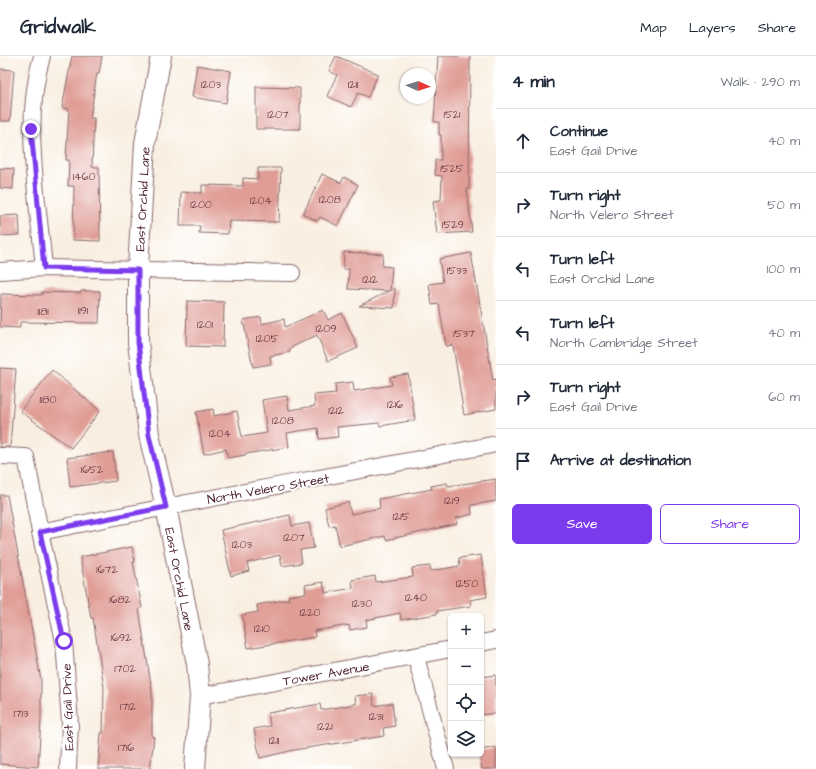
<!DOCTYPE html>
<html lang="en">
<head>
<meta charset="utf-8">
<style>
	:root { --surface:#fff; --page:#f2f2f3; --text:#1f2937; --muted:#747a83; --line:#e0e1e3; --accent:#7c3aed }
	body { margin:0; font-family:"Architects Daughter",sans-serif; background:var(--page); color:var(--text) }
	.controls { position:absolute; right:12px; bottom:12px; display:grid; overflow:hidden; border-radius:6px; box-shadow:0 1px 3px #0004 }
	.controls button { width:36px; height:36px; display:grid; place-items:center; padding:0; border:0; border-bottom:1px solid var(--line); background:var(--surface); color:var(--text); font:20px sans-serif }
	.compass { position:absolute; left:400px; top:12px; width:36px; height:36px; border-radius:50%; background:var(--surface); box-shadow:0 1px 3px #0004; rotate:93deg }
	.stop { position:absolute; width:12px; height:12px; margin:-9px; border:3px solid #7c3aed; border-radius:50%; background:#fff }
	.stop.end { background:#7c3aed; border-color:#fff; box-shadow:0 1px 4px #0008 }
	.list { margin:0; padding:0; list-style:none }
	h2 { display:flex; justify-content:space-between; align-items:center; height:52px; margin:0; padding:0 16px; font-size:17px }
	h2 small { font-size:13px; font-weight:400; color:var(--muted) }
	.list li { display:grid; grid-template-columns:26px 1fr auto; gap:12px; align-items:center; box-sizing:border-box; height:64px; padding:0 16px; border-top:1px solid var(--line) }
	.list b { display:block; font-size:15px; white-space:nowrap }
	.list p { margin:0; font-size:13px; white-space:nowrap; color:var(--muted) }
	.list em { font-size:13px; font-style:normal; color:var(--muted) }
	.actions { display:flex; gap:8px; padding:12px 16px }
	.actions a { flex:1; padding:9px 0; border:1px solid var(--accent); border-radius:6px; text-align:center; font-size:14px; color:var(--accent) }
	.actions .main { background:var(--accent); color:#fff }
	.icon { flex:none; width:22px; height:22px; fill:none; stroke:currentColor; stroke-width:2; stroke-linecap:round; stroke-linejoin:round }
	.map { position:relative; flex:none; width:496px; height:713px; overflow:hidden }
	header { display:flex; align-items:center; gap:24px; box-sizing:border-box; height:56px; padding:0 20px; background:var(--surface); border-bottom:1px solid var(--line) }
	header strong { font-size:19px }
	nav { display:flex; gap:22px; margin-inline-start:auto; font-size:14px }
	main { display:flex }
	aside { flex:1; background:var(--surface) }
	.map>svg:first-child { display:block }
	.building { fill:#e09d96 }
	.lines { fill:none; stroke-linecap:round; stroke-linejoin:round }
	.minor-casing { stroke:#87686b; stroke-width:18 }
	.tertiary-casing { stroke:#87686b; stroke-width:22 }
	.minor { stroke:#fff; stroke-width:16 }
	.tertiary { stroke:#fff; stroke-width:20 }
	.route { stroke:#7c3aed; stroke-width:5 }
	.labels { text-anchor:middle; stroke-width:4; stroke-linejoin:round; paint-order:stroke }
	.number-label { font-size:11px; fill:#703e46 }
	.street-label { font-size:13px; fill:#4a1f2b; stroke:#fff }
</style>
</head>
<body>
<header>
<strong>Gridwalk</strong>
<nav><a>Map</a><a>Layers</a><a>Share</a></nav>
</header>
<main>
<div class="map">
<svg width="496" height="713" viewBox="0 0 496 713">
	<rect width="100%" height="100%" fill="#fff"/>
	<filter id="ink" filterUnits="userSpaceOnUse"><feTurbulence type="fractalNoise" baseFrequency=".025" numOctaves="2"/><feDisplacementMap in="SourceGraphic" scale="8" xChannelSelector="R" yChannelSelector="G"/><feConvolveMatrix kernelMatrix="1 2 1 2 8 2 1 2 1" color-interpolation-filters="sRGB"/></filter>
	<filter id="wash" filterUnits="userSpaceOnUse"><feTurbulence type="fractalNoise" baseFrequency=".012" numOctaves="4" result="noise"/><feDisplacementMap in="SourceGraphic" scale="16" xChannelSelector="R" yChannelSelector="G"/><feGaussianBlur stdDeviation="0.9" result="paint"/><feColorMatrix in="noise" values="0 0 0 0 0 0 0 0 0 0 0 0 0 0 0 0 0 1.4 0 .05"/><feComposite in="paint" operator="in"/></filter>
	<g filter="url(#wash)">
		<rect width="100%" height="100%" fill="#f9efe1"/>
		<g id="blocks">
			<g class="building">
				<path d="M72 0H102L99 17H97L90 62H94L92 111H99L100 185 73 184 74 130H68L69 104H66L69 53 62 52Z"/>
				<path d="M336 0 378 18 368 41 358 37 351 51 327 40 337 19 329 15Z"/>
				<path d="M438 0H470L469 133H467L472 176 437 178 433 145 441 144 442 120 435 119V104H441V79H439V66H434Z"/>
				<path d="M197 9 231 15 226 47 192 41Z"/>
				<path d="M0 13 14 14 10 65H0Z"/>
				<path d="M256 31 300 32V73H256Z"/>
				<path d="M0 112 14 113 13 133 0 132Z"/>
				<path d="M258 112H281L279 166 229 165 228 178 199 177 200 170H180L181 136 202 137V129L243 130V122L258 123Z"/>
				<path d="M322 118 341 127 344 121 358 129 338 170 320 161 317 165 303 158Z"/>
				<path d="M19 159 20 179 0 180V160Z"/>
				<path d="M344 196 383 198 382 210 392 211 390 235 395 232 394 252 359 250 389 235 348 233 349 213H343Z"/>
				<path d="M471 197 493 324 496 323V353L464 359 453 289 446 290 439 248 432 249 429 228 443 226 439 203Z"/>
				<path d="M81 235H100L99 267 20 266V272L0 271 1 238 42 239V236L81 237Z"/>
				<path d="M187 245 224 246 223 291 186 290Z"/>
				<path d="M323 254 328 264 342 257 358 292 328 305 317 279 290 292V296L270 300 271 308 253 311 243 264 261 261 262 268 284 263 285 271Z"/>
				<path d="M0 312 16 313 10 391H0Z"/>
				<path d="M52 314 100 355 71 392 20 355Z"/>
				<path d="M408 318 415 364 380 370 379 367 337 371 338 381 319 383 318 372 287 377 289 391 245 398V399L228 402 226 393 204 398 196 356 213 353 214 360 237 355 242 381 267 377 262 344 287 340 289 354 315 350 314 339 336 337 335 328 353 326 354 335 392 329 390 321Z"/>
				<path d="M113 396 116 425 70 431 67 402Z"/>
				<path d="M496 423V445L471 449 472 458 456 462 457 468 386 484 385 480 340 490 335 469 329 470 325 452 348 446 351 458 380 452 379 443 432 433 431 430 447 427 448 430Z"/>
				<path d="M0 439H7L41 624V664L38 711 0 708Z"/>
				<path d="M290 459 292 470 309 467 314 492 300 494 302 507 282 510 280 499 247 507 249 515 231 520 221 474Z"/>
				<path d="M132 491 135 506H133L142 552 139 553 152 635V681H154L150 713H98L101 677H103L104 631 93 562H91L80 501Z"/>
				<path d="M481 499 487 541 470 544 471 550 437 555V558L401 564 400 557 366 564 367 571 350 574 349 569 314 575 315 581 248 592 242 559 258 556 257 549 289 543 288 540 306 537 305 529 323 526 325 537 353 532 352 524 375 520 376 526 413 521 412 512 430 510 431 515 460 510 459 502Z"/>
				<path d="M496 619V657L481 659V621Z"/>
				<path d="M373 638 374 650 392 647 395 670 383 672 384 680 294 694 260 702 254 673 270 670 268 657 320 648 321 654 356 648 355 640Z"/>
				<path d="M496 691V713H482L479 698H481V694Z"/>
			</g>
		</g>
	</g>
	<g filter="url(#ink)">
		<use href="#blocks" fill-opacity="0" stroke="#87686b" stroke-width="1"/>
		<g class="lines">
			<g class="minor-casing">
				<g id="minor">
					<path d="M42 0C22 68 38 142 44 212"/>
					<path d="M0 215 44 212 292 217"/>
					<path d="M0 400 26 401 40 476 64 585 70 667 68 713"/>
					<path d="M40 476C192 445 344 418 496 388"/>
					<path d="M481 587 496 584"/>
					<path d="M416 601 446 713"/>
					<path d="M200 640 451 593"/>
				</g>
			</g>
			<g class="tertiary-casing">
				<path id="tertiary" d="M161 0 145 87 138 214V286L149 379 166 451 197 608 200 640 195 713"/>
			</g>
			<use href="#minor" class="minor"/>
			<use href="#tertiary" class="tertiary"/>
		</g>
	</g>
	<g class="lines" filter="url(#ink)">
		<path class="route" d="M31 73 44 212 138 214V286L149 379 166 451 40 476 64 585"/>
	</g>
	<g class="labels">
		<g class="number-label">
			<text x="211" y="32">1203</text>
			<text x="353" y="32">1211</text>
			<text x="278" y="62">1207</text>
			<text x="452" y="62">1521</text>
			<text x="452" y="116">1525</text>
			<text x="84" y="124">1460</text>
			<text x="330" y="147">1208</text>
			<text x="261" y="148">1204</text>
			<text x="201" y="152">1200</text>
			<text x="453" y="172">1529</text>
			<text x="457" y="218">1533</text>
			<text x="370" y="227">1212</text>
			<text x="83" y="258">1191</text>
			<text x="43" y="259">1181</text>
			<text x="205" y="272">1201</text>
			<text x="326" y="276">1209</text>
			<text x="464" y="281">1537</text>
			<text x="267" y="286">1205</text>
			<text x="48" y="347">1180</text>
			<text x="395" y="352">1216</text>
			<text x="336" y="358">1212</text>
			<text x="283" y="368">1208</text>
			<text x="220" y="381">1204</text>
			<text x="92" y="417">1652</text>
			<text x="452" y="448">1219</text>
			<text x="401" y="464">1215</text>
			<text x="294" y="485">1207</text>
			<text x="242" y="492">1203</text>
			<text x="107" y="517">1672</text>
			<text x="467" y="531">1250</text>
			<text x="416" y="545">1240</text>
			<text x="120" y="547">1682</text>
			<text x="362" y="551">1230</text>
			<text x="310" y="560">1220</text>
			<text x="262" y="576">1210</text>
			<text x="121" y="585">1692</text>
			<text x="125" y="616">1702</text>
			<text x="128" y="654">1712</text>
			<text x="21" y="661">1713</text>
			<text x="376" y="664">1231</text>
			<text x="325" y="674">1221</text>
			<text x="274" y="688">1211</text>
			<text x="126" y="695">1716</text>
		</g>
		<g class="street-label">
			<text transform="translate(142 143) rotate(-87)" y="5">East Orchid Lane</text>
			<text transform="translate(268 432) rotate(-10)" y="5">North Velero Street</text>
			<text transform="translate(180 523) rotate(79)" y="5">East Orchid Lane</text>
			<text transform="translate(326 617) rotate(-10)" y="5">Tower Avenue</text>
			<text transform="translate(67 651) rotate(-92)" y="5">East Gail Drive</text>
		</g>
	</g>
</svg>
<div class="controls">
<button>+</button>
<button>−</button>
<button><svg class="icon" aria-label="locate" viewBox="0 0 24 24"><circle cx="12" cy="12" r="6"/><path d="M12 2v4M12 18v4M2 12h4M18 12h4"/></svg></button>
<button><svg class="icon" aria-label="layers" viewBox="0 0 24 24"><path d="M12 4l9 5-9 5-9-5zM3 14l9 5 9-5"/></svg></button>
</div>
<svg class="compass" viewBox="-18 -18 36 36"><path d="M0-13l5 13h-10z" fill="#e53935"/><path d="M0 13l5-13h-10z" fill="#747a83"/></svg>
<div class="stop" style="left:64px;top:585px"></div>
<div class="stop end" style="left:31px;top:73px"></div>
</div>
<aside>
<h2>4 min<small>Walk · 290 m</small></h2>
<ul class="list">
<li><svg class="icon" aria-label="ahead" viewBox="0 0 24 24"><path d="M12 20V5M6 11l6-6 6 6"/></svg><div><b>Continue</b><p>East Gail Drive</p></div><em>40 m</em></li>
<li><svg class="icon" aria-label="right" viewBox="0 0 24 24"><path d="M7 20v-9h11M14 6l5 5-5 5"/></svg><div><b>Turn right</b><p>North Velero Street</p></div><em>50 m</em></li>
<li><svg class="icon" aria-label="left" viewBox="0 0 24 24"><path d="M17 20v-9H6M10 6l-5 5 5 5"/></svg><div><b>Turn left</b><p>East Orchid Lane</p></div><em>100 m</em></li>
<li><svg class="icon" aria-label="left" viewBox="0 0 24 24"><path d="M17 20v-9H6M10 6l-5 5 5 5"/></svg><div><b>Turn left</b><p>North Cambridge Street</p></div><em>40 m</em></li>
<li><svg class="icon" aria-label="right" viewBox="0 0 24 24"><path d="M7 20v-9h11M14 6l5 5-5 5"/></svg><div><b>Turn right</b><p>East Gail Drive</p></div><em>60 m</em></li>
<li><svg class="icon" aria-label="arrive" viewBox="0 0 24 24"><path d="M6 21V4h12l-3 4 3 4H6"/></svg><div><b>Arrive at destination</b></div></li>
</ul>
<div class="actions"><a class="main">Save</a><a>Share</a></div>
</aside>
</main>
</body>
</html>
